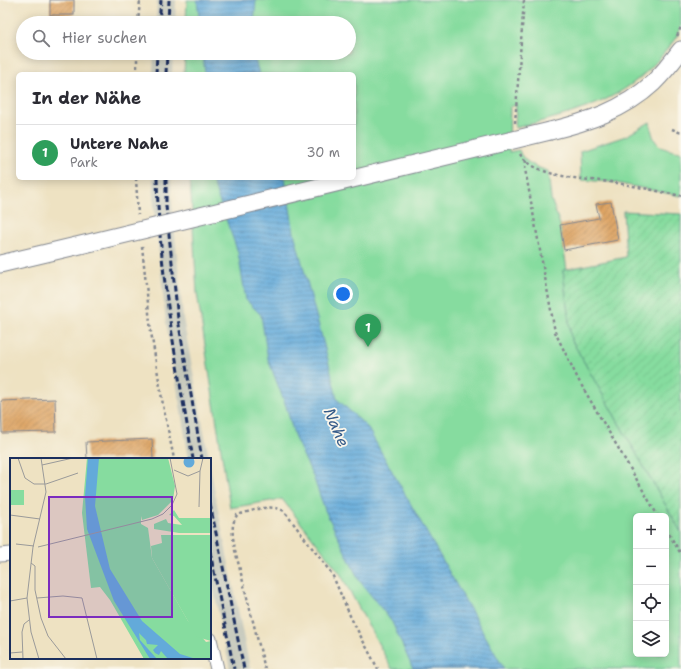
<!DOCTYPE html>
<html lang="de">
<head>
<meta charset="utf-8">
<style>
	:root { --surface:#fff; --page:#f7f7f7; --text:#2b2b33; --muted:#7c7c81; --line:#e1e1e2; --accent:#1f6fb2 }
	body { margin:0; font-family:"Shantell Sans",sans-serif; background:var(--page); color:var(--text) }
	.controls { position:absolute; right:12px; bottom:12px; display:grid; overflow:hidden; border-radius:6px; box-shadow:0 2px 10px #0003 }
	.controls button { width:36px; height:36px; display:grid; place-items:center; padding:0; border:0; border-bottom:1px solid var(--line); background:var(--surface); color:var(--text); font:20px sans-serif }
	.you { position:absolute; left:343px; top:294px; width:14px; height:14px; margin:-10px; border:3px solid #fff; border-radius:50%; background:#1a73e8; box-shadow:0 0 0 6px #1a73e833 }
	.badge { display:grid; place-items:center; width:26px; height:26px; border-radius:50%; background:var(--accent); color:#fff; font-size:13px; font-weight:700 }
	.pin { position:absolute; translate:-50% -33px; filter:drop-shadow(0 1px 2px #0008) }
	.pin::after { content:''; position:absolute; top:21px; width:14px; height:12px; background:inherit; clip-path:polygon(0 0,100% 0,50% 100%) }
	.list { margin:0; padding:0; list-style:none }
	h2 { display:flex; justify-content:space-between; align-items:center; height:52px; margin:0; padding:0 16px; font-size:17px }
	h2 small { font-size:13px; font-weight:400; color:var(--muted) }
	.list li { display:grid; grid-template-columns:26px 1fr auto; gap:12px; align-items:center; box-sizing:border-box; height:56px; padding:0 16px; border-top:1px solid var(--line) }
	.list b { display:block; font-size:15px; white-space:nowrap }
	.list p { margin:0; font-size:13px; white-space:nowrap; color:var(--muted) }
	.list em { font-size:13px; font-style:normal; color:var(--muted) }
	.icon { flex:none; width:22px; height:22px; fill:none; stroke:currentColor; stroke-width:2; stroke-linecap:round; stroke-linejoin:round }
	.map { position:relative; flex:none; width:681px; height:669px; overflow:hidden }
	.search { position:absolute; background:var(--surface); box-shadow:0 2px 10px #0003; left:16px; top:16px; width:340px; height:44px; display:flex; align-items:center; gap:10px; box-sizing:border-box; padding:0 14px; border-radius:22px; color:var(--muted); font-size:15px }
	.panel { position:absolute; background:var(--surface); box-shadow:0 2px 10px #0003; left:16px; top:72px; width:340px; height:108px; border-radius:6px }
	.map>svg:first-child { display:block }
	.railway { fill:#c3c6b9 }
	.green { fill:#86dc9f; stroke:#50867e; fill-rule:evenodd }
	.garden { fill:url(#garden-furrows); stroke:#50867e }
	.water { fill:url(#water-rules); stroke:#3f6c9c }
	.building { fill:url(#building-hatch) }
	.lines { fill:none; stroke-linecap:round; stroke-linejoin:round }
	.minor-casing { stroke:#848890; stroke-width:15 }
	.tertiary-casing { stroke:#848890; stroke-width:19 }
	.path { stroke:#848890; stroke-width:2.5; stroke-dasharray:3 3; stroke-linecap:butt }
	.minor { stroke:#fff; stroke-width:13 }
	.tertiary { stroke:#fff; stroke-width:17 }
	.rail { stroke:#1b2f5e; stroke-width:3; stroke-dasharray:6 3; stroke-linecap:butt }
	.tertiary-bridge-casing { stroke:#848890; stroke-width:19; stroke-linecap:butt }
	.tertiary-bridge { stroke:#fff; stroke-width:17 }
	.labels { text-anchor:middle; stroke-width:3.5; stroke-linejoin:round; paint-order:stroke }
	.water-label { font-size:16px; font-style:italic; fill:#345a89; stroke:#fbf7ec }
	.inset-road { fill:none; stroke:#9a9a9a; stroke-width:1 }
	.view { fill:#7b2cbf; fill-opacity:0.15; stroke:#7b2cbf; stroke-width:2 }
	.inset-edge { fill:none; stroke:#1b2f5e; stroke-width:2 }
</style>
</head>
<body>
<div class="map">
<svg width="681" height="669" viewBox="0 0 681 669">
	<defs>
		<pattern id="garden-furrows" width="10" height="10" patternUnits="userSpaceOnUse"><rect width="10" height="10" fill="#86dc9f"/><path d="M-1 1l2-2M0 10L10 0M9 11l2-2" fill="none" stroke="#73bd8b"/></pattern>
		<pattern id="water-rules" width="6" height="5" patternUnits="userSpaceOnUse"><rect width="6" height="5" fill="#63aada"/><path d="M0 2.5h6" fill="none" stroke="#518bb4"/></pattern>
		<pattern id="building-hatch" width="6" height="6" patternUnits="userSpaceOnUse"><rect width="6" height="6" fill="#dda362"/><path d="M-1 1l2-2M0 6l6-6M5 7l2-2" fill="none" stroke="#b28554"/></pattern>
	</defs>
	<rect width="100%" height="100%" fill="#fbf7ec"/>
	<filter id="ink" filterUnits="userSpaceOnUse"><feTurbulence type="fractalNoise" baseFrequency=".025" numOctaves="2"/><feDisplacementMap in="SourceGraphic" scale="8" xChannelSelector="R" yChannelSelector="G"/><feConvolveMatrix kernelMatrix="1 2 1 2 8 2 1 2 1" color-interpolation-filters="sRGB"/></filter>
	<filter id="wash" filterUnits="userSpaceOnUse"><feTurbulence type="fractalNoise" baseFrequency=".012" numOctaves="4" result="noise"/><feDisplacementMap in="SourceGraphic" scale="16" xChannelSelector="R" yChannelSelector="G"/><feGaussianBlur stdDeviation="0.9" result="paint"/><feColorMatrix in="noise" values="0 0 0 0 0 0 0 0 0 0 0 0 0 0 0 0 0 1.4 0 .05"/><feComposite in="paint" operator="in"/></filter>
	<g filter="url(#wash)">
		<rect width="100%" height="100%" fill="#eee2c2"/>
		<g class="railway">
			<path d="M157 0H176L175 23H156Z"/>
			<path d="M154 53H173L172 74H153Z"/>
			<path d="M153 178H171L172 205 183 318 209 459H189L166 322 154 207Z"/>
			<path d="M210 466 218 510 250 669H230L210 571Z"/>
		</g>
		<g class="green">
			<path d="M187 0H681C681 8 681 19 681 27 678 37 670 45 664 53 624 103 574 113 515 128L516 105 510 107 509 152 519 150C522 162 538 168 548 171L551 199 560 225 567 270 563 271 571 339 681 532V669H392L340 573 282 499 230 508 197 293 190 178H354V74H184L185 53H349V23H186ZM636 516H666V654H636Z"/>
			<path d="M650 122C653 144 658 149 681 152V196L611 182 581 180 580 151 626 136Z"/>
		</g>
		<path class="garden" d="M623 211 681 214V532L571 339 563 270 626 257Z"/>
		<g class="water">
			<path d="M197 0H256L254 23H200Z"/>
			<path d="M203 53H253L259 74H205Z"/>
			<path d="M211 178H285L294 233 328 360 337 399 367 427 504 669H413L392 622 359 580 325 510 313 476 295 438 286 406 268 359 261 315 246 300 238 252Z"/>
		</g>
		<g id="blocks">
			<g class="building">
				<rect x="50" y="0" width="24" height="15"/>
				<path d="M611 202 618 240 564 250 560 225 599 218 596 204Z"/>
				<path d="M55 399 56 432 2 433 1 401Z"/>
				<path d="M152 439 153 459H87L86 442Z"/>
			</g>
		</g>
	</g>
	<g filter="url(#ink)">
		<use href="#blocks" fill-opacity="0" stroke="#848890" stroke-width="1"/>
		<g class="lines">
			<g class="minor-casing">
				<g id="minor">
					<path d="M0 555 11 554"/>
					<path d="M210 639 217 669"/>
				</g>
			</g>
			<g class="tertiary-casing">
				<g id="tertiary">
					<path d="M550 131C587 122 624 110 653 83 663 73 672 62 681 50"/>
					<path d="M0 264 93 242"/>
				</g>
			</g>
			<g class="path">
				<path d="M138 23 140 0"/>
				<path d="M677 36 681 27"/>
				<path d="M137 74V53"/>
				<path d="M515 123 524 0"/>
				<path d="M672 129 681 133"/>
				<path d="M520 154C535 178 586 179 611 182 635 186 658 191 681 196"/>
				<path d="M526 160 525 169 555 332 579 381 658 516"/>
				<path d="M136 178 138 215"/>
				<path d="M142 246 151 332 163 405 174 459"/>
				<path d="M666 529 681 554"/>
				<path d="M265 669 235 550C233 537 230 526 237 515 252 511 270 503 284 511L332 574 351 618 378 669"/>
			</g>
			<use href="#minor" class="minor"/>
			<use href="#tertiary" class="tertiary"/>
			<g class="rail">
				<path d="M159 23 161 0"/>
				<path d="M168 23 169 0"/>
				<path d="M156 74 157 53"/>
				<path d="M166 74 167 53"/>
				<path d="M157 178C159 272 177 366 193 459"/>
				<path d="M166 178V206L178 319 202 459"/>
				<path d="M210 504 244 669"/>
				<path d="M210 552 234 669"/>
			</g>
			<g class="tertiary-bridge-casing">
				<path id="tertiary-bridge" d="M93 242 550 131"/>
			</g>
			<use href="#tertiary-bridge" class="tertiary-bridge"/>
		</g>
	</g>
	<g class="labels">
		<g class="water-label">
			<text transform="translate(337 427) rotate(67)" y="6">Nahe</text>
		</g>
	</g>
	<g transform="translate(10 458)">
		<rect width="201" height="201" fill="#eee2c2"/>
		<path d="M77 0H158L165 28 163 42 148 57 132 62 131 58V66L138 70 142 100 178 163 196 184 201 183V201H134L100 142 90 129 81 130 72 55ZM164 52 169 60H201V75H169L144 71V66L156 61 158 65 172 67 164 58 159 57Z" fill="#86dc9f"/>
		<path d="M0 32H14V47H0Z" fill="#86dc9f"/>
		<path d="M151 77H201V183L187 179 142 100 141 88 152 85Z" fill="#86dc9f"/>
		<path d="M173.5 4a5.5 5.5 0 1 1 11 0a5.5 5.5 0 1 1-11 0ZM78 0H89L85 48 100 111 132 163 170 196 186 201H158L151 193 149 197 145 195 143 192 148 187 137 186 136 182 129 175 130 182 147 201H140L104 143 77 71 75 38Z" fill="#63aada"/>
		<path class="inset-road" d="M8 0 15 20 24 26H36L68 15M32 7 63 0M164 12 178 18 190 13M189 49 190 13 193 0M0 57 30 61M6 86 24 88M28 89 142 61 153 56 162 47 167 36 160 0M21 105 25 108V132L31 160 38 178 56 201M27 140 53 138 72 140 87 201M0 143 17 140M0 195 12 194M13 201 12 174 14 166 19 162M29 201 21 174 17 140 23 89 36 34 31 0"/>
		<path class="view" d="M39 39H162V159H39Z"/>
		<rect width="201" height="201" class="inset-edge"/>
	</g>
</svg>
<div class="controls">
<button>+</button>
<button>−</button>
<button><svg class="icon" aria-label="locate" viewBox="0 0 24 24"><circle cx="12" cy="12" r="6"/><path d="M12 2v4M12 18v4M2 12h4M18 12h4"/></svg></button>
<button><svg class="icon" aria-label="layers" viewBox="0 0 24 24"><path d="M12 4l9 5-9 5-9-5zM3 14l9 5 9-5"/></svg></button>
</div>
<div class="you"></div>
<div class="pin badge" style="left:368px;top:347px;background:#2e9e5b">1</div>
<div class="search"><svg class="icon" aria-label="search" viewBox="0 0 24 24"><circle cx="10" cy="10" r="6"/><path d="M15 15l6 6"/></svg>Hier suchen</div>
<section class="panel">
<h2>In der Nähe<small></small></h2>
<ul class="list">
<li><span class="badge" style="background:#2e9e5b">1</span><div><b>Untere Nahe</b><p>Park</p></div><em>30 m</em></li>
</ul>
</section>
</div>
</body>
</html>
